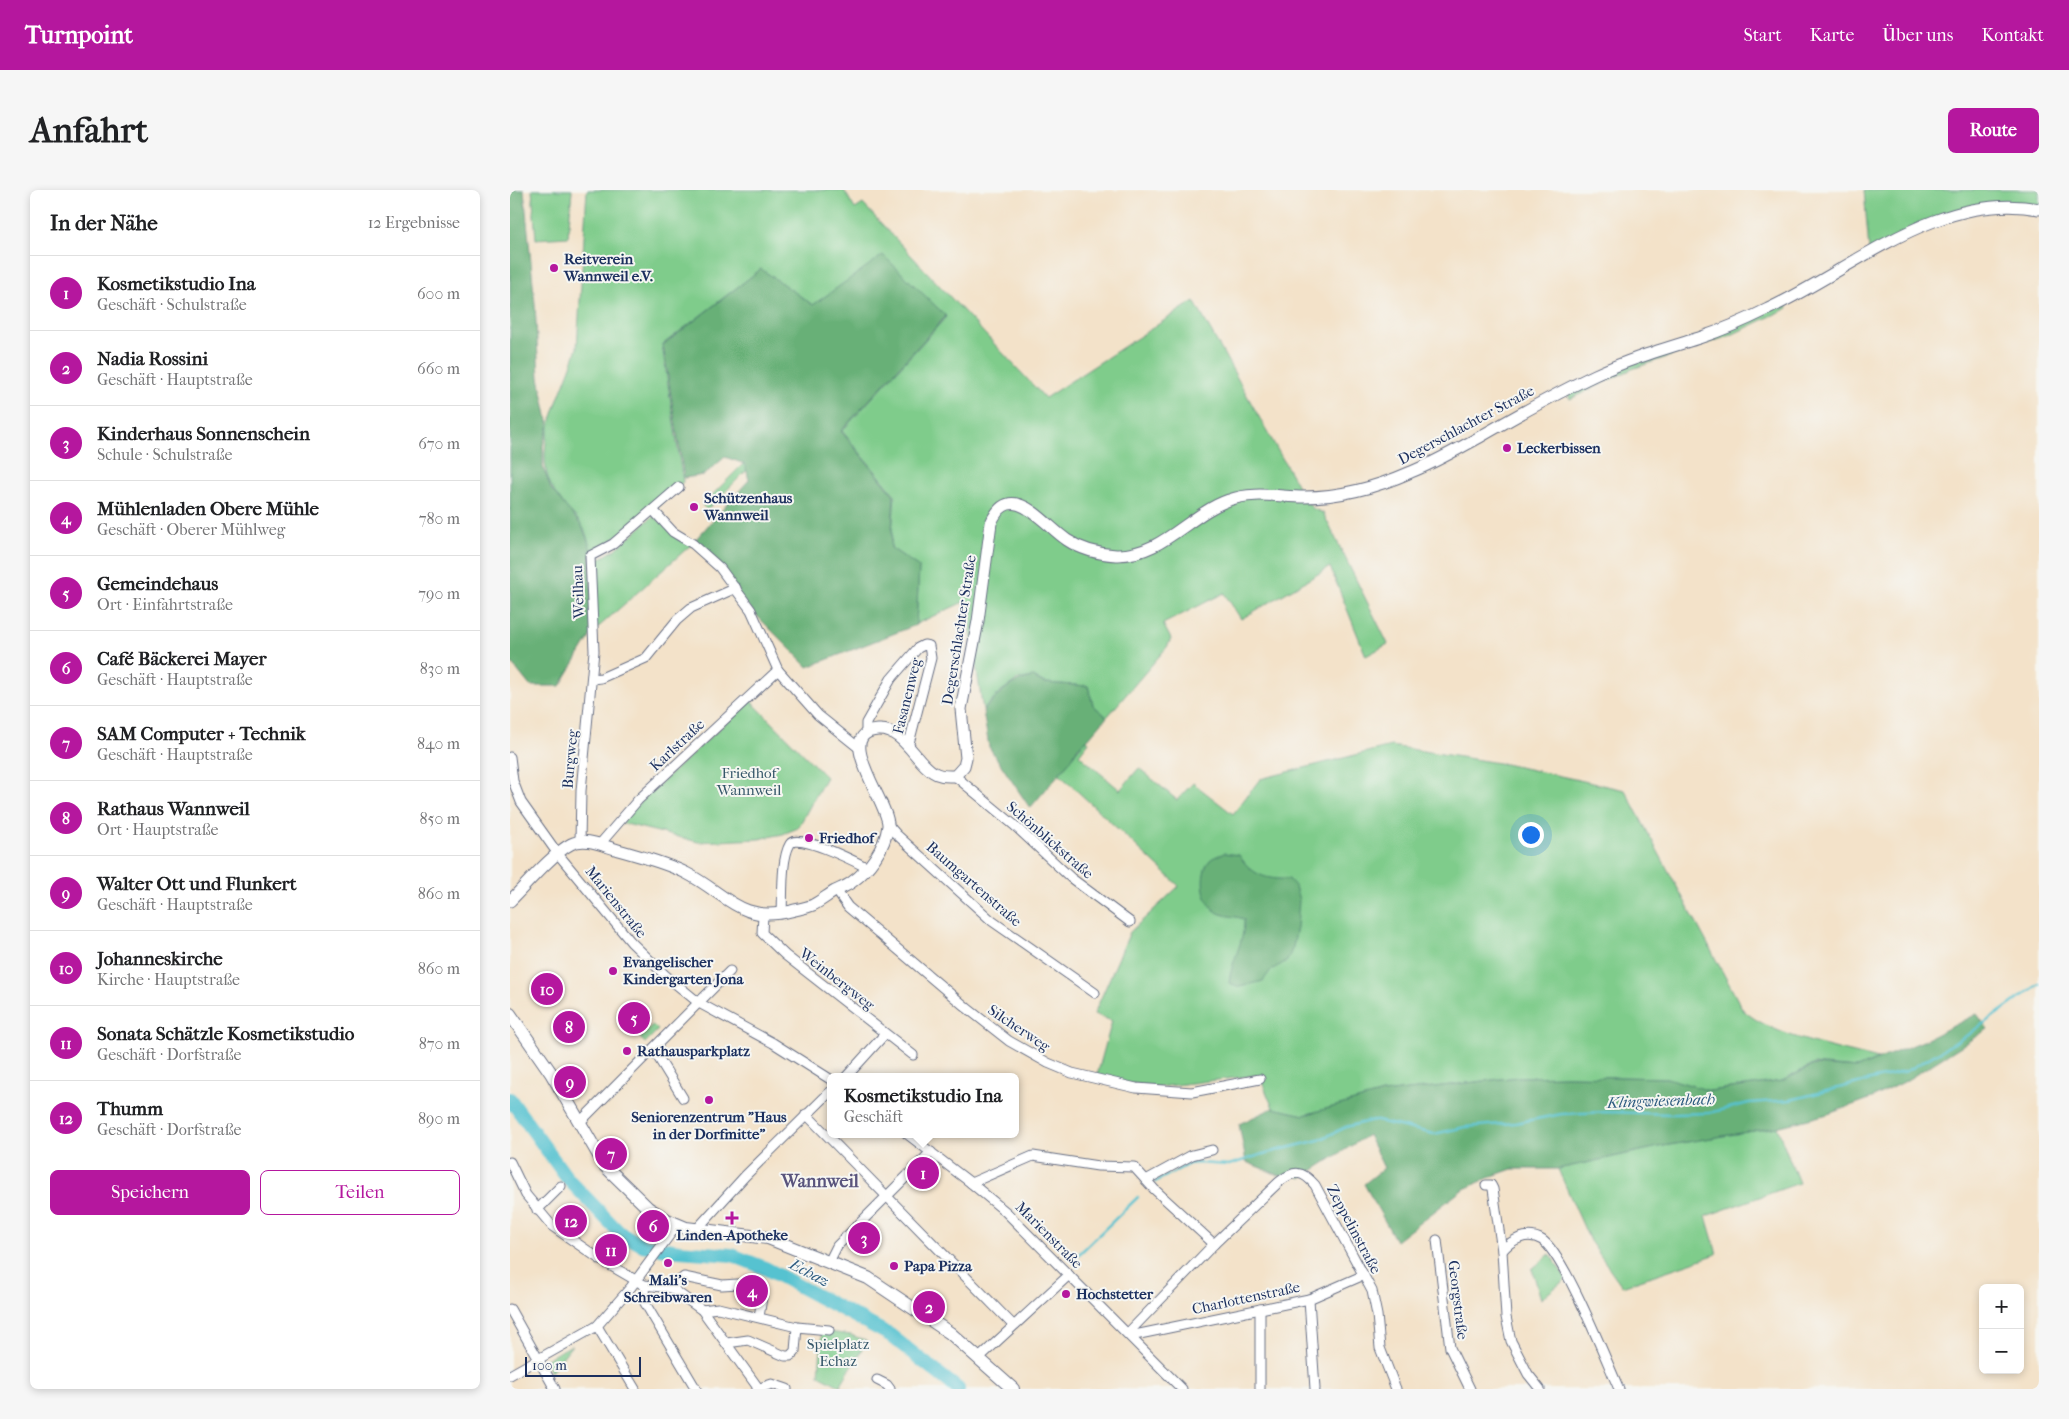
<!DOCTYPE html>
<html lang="de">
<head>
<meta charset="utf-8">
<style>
	:root { --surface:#fff; --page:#f6f6f6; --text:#202124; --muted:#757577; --line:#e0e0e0; --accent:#b5179e }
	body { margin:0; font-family:"IM FELL French Canon",serif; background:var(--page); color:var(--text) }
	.controls { position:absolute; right:15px; bottom:15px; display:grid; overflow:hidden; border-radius:8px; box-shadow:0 2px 8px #0003 }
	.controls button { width:45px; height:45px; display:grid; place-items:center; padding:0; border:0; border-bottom:1px solid var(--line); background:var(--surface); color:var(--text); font:25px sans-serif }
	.scale { position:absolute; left:15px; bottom:12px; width:116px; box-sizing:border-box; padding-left:5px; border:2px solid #1b2f5e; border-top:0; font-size:14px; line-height:18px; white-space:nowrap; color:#1b2f5e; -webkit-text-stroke:4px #f6f6f2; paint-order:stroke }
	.you { position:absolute; left:1020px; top:644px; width:18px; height:18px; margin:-12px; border:4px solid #fff; border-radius:50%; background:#1a73e8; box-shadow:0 0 0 8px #1a73e833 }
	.badge { display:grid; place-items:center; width:32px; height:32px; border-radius:50%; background:var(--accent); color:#fff; font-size:16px; font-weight:700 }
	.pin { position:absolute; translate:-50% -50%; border:2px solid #fff; box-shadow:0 1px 5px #0006 }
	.popup { position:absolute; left:317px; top:883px; width:192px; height:65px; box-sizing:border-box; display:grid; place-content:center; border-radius:8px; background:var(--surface); filter:drop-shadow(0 1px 4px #0005); font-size:16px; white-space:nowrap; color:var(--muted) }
	.popup b { font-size:19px; color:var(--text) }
	.popup::after { content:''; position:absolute; left:50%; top:100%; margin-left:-10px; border:10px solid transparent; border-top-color:var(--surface) }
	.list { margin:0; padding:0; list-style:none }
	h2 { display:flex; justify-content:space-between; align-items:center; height:65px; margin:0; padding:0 20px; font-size:21px }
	h2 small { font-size:16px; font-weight:400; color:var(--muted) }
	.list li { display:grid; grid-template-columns:32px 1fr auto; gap:15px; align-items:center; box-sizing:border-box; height:75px; padding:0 20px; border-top:1px solid var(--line) }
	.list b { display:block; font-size:19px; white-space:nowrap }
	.list p { margin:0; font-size:16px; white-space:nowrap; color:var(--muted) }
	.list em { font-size:16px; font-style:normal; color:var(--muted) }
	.actions { display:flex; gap:10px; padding:15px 20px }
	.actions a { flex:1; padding:11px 0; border:1px solid var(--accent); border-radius:8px; text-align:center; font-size:18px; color:var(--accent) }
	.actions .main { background:var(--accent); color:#fff }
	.map { position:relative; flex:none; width:1529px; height:1199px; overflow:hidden; border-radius:8px }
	header { display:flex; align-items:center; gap:30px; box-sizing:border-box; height:70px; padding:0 25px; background:var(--accent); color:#fff }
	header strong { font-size:24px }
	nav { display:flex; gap:28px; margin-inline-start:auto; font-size:18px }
	.intro { display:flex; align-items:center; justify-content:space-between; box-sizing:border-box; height:120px; padding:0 30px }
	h1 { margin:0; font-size:35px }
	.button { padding:12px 22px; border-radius:8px; background:var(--accent); color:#fff; font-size:18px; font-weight:700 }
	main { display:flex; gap:30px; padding:0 30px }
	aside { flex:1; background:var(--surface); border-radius:8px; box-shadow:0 2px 8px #0003 }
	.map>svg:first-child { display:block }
	.green { fill:#7fcc8b; stroke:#4d7e74 }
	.forest { fill:#67b077; stroke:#41706a }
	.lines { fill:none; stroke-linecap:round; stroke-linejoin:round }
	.stream { stroke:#56c2d0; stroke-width:2.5 }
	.river { stroke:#56c2d0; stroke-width:14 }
	.minor-casing { stroke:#676e83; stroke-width:11 }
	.tertiary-casing { stroke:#676e83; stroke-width:13 }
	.secondary-casing { stroke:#676e83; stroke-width:14 }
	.minor { stroke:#fff; stroke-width:9 }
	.tertiary { stroke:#fff; stroke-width:11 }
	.secondary { stroke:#fff; stroke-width:12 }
	.rail { stroke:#1b2f5e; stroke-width:2.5 }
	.poi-dot { fill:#b5179e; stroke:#f6f6f2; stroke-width:2 }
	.labels { text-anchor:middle; stroke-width:4; stroke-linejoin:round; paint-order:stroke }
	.poi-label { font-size:15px; font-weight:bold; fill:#1b2f5e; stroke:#f6f6f2; text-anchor:start }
	.street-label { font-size:15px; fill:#1b2f5e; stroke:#f6f6f2 }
	.park-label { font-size:15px; fill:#345669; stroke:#f6f6f2 }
	.water-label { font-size:16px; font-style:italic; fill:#2d5b80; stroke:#f6f6f2 }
	.quarter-label { font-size:18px; font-weight:bold; fill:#59547d; stroke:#f6f6f2 }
</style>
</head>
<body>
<header>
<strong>Turnpoint</strong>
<nav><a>Start</a><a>Karte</a><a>Über uns</a><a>Kontakt</a></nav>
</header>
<div class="intro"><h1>Anfahrt</h1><a class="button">Route</a></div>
<main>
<aside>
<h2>In der Nähe<small>12 Ergebnisse</small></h2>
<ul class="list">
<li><span class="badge">1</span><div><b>Kosmetikstudio Ina</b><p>Geschäft · Schulstraße</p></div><em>600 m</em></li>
<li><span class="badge">2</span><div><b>Nadia Rossini</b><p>Geschäft · Hauptstraße</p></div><em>660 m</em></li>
<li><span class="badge">3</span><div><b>Kinderhaus Sonnenschein</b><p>Schule · Schulstraße</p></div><em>670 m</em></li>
<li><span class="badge">4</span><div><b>Mühlenladen Obere Mühle</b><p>Geschäft · Oberer Mühlweg</p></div><em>780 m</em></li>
<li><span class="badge">5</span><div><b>Gemeindehaus</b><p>Ort · Einfahrtstraße</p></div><em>790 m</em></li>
<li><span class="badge">6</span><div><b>Café Bäckerei Mayer</b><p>Geschäft · Hauptstraße</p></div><em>830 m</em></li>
<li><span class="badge">7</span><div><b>SAM Computer + Technik</b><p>Geschäft · Hauptstraße</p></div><em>840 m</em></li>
<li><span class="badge">8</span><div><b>Rathaus Wannweil</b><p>Ort · Hauptstraße</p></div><em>850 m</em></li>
<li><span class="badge">9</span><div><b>Walter Ott und Flunkert</b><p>Geschäft · Hauptstraße</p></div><em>860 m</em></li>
<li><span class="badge">10</span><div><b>Johanneskirche</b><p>Kirche · Hauptstraße</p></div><em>860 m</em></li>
<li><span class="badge">11</span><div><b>Sonata Schätzle Kosmetikstudio</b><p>Geschäft · Dorfstraße</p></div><em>870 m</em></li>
<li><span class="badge">12</span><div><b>Thumm</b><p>Geschäft · Dorfstraße</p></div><em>890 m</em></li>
</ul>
<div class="actions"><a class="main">Speichern</a><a>Teilen</a></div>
</aside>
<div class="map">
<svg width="1529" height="1199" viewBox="0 0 1529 1199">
	<rect width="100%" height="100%" fill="#f6f6f2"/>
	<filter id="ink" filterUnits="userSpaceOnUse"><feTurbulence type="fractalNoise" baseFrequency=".02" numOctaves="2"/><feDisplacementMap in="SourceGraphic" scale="10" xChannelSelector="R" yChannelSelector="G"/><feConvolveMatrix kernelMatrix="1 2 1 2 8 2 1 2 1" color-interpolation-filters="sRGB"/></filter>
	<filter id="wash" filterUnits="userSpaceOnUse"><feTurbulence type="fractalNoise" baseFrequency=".0096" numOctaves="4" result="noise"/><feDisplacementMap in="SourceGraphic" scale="20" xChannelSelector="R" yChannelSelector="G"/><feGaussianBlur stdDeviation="1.12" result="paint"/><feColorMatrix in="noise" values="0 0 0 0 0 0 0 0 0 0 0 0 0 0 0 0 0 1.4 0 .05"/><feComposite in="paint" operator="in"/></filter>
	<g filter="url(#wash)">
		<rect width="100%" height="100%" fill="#f3e2c9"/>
		<g class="green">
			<path d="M22 0H62L58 47 26 49Z"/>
			<path d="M77 0H334L345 19 353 14 535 208 684 111 794 307 802 318 813 323 878 454 856 466 820 377 731 429 714 403 653 434 661 449 657 457 597 527 583 515 578 496 535 493 523 487 507 490 490 502 473 520 456 411 406 434 409 377 381 358 385 305 332 241 436 127 373 66 303 115 251 79 152 155 173 292 143 320 80 366C78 326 58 327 42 298 20 256 55 199 67 158Z"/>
			<path d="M1354 0H1529V19L1459 20 1359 61Z"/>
			<path d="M1275 112 1278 118 1219 146 1122 179 1060 209 1056 200Z"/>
			<path d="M233 274 238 279 197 320 192 315Z"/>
			<path d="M143 326 182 354 83 442 84 376 86 371 106 359Z"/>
			<path d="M240 510 316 587 288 638 273 644 249 649 188 652 112 633 125 617Z"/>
			<path d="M577 550 579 552 569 565 610 600 629 578 667 610 683 593 723 624 750 589 881 556 995 574 1115 600 1233 820C1263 847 1328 858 1368 869L1347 878 1304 874 1272 891 1199 901 1157 888 1059 886 1008 887 873 903 794 925 763 918 749 885 649 897 586 889 602 831 584 824 620 742 669 696 549 584C559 573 565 559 577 550Z"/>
			<path d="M143 835 148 840 135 853 130 848Z"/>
			<path d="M1267 937 1289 993 1196 1026 1207 1064 1112 1096 1080 1051 1048 979 1153 956Z"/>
			<path d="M1040 1064 1056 1089 1031 1109 1022 1079Z"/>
			<path d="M312 1141 341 1145 357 1151 330 1196 309 1185Z"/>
			<path d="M62 1155 41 1182 34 1170Z"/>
		</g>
		<g class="forest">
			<path d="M0 0H14L25 114 29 187 39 235 33 255V277L41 299 72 336 80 356 83 442 50 496H20L0 471Z"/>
			<path d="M373 65 436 126 331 241 384 305 381 358 409 377 406 435 298 477 243 422 187 357 185 350 239 290 235 274 215 267 194 285 174 288 153 155 251 79 303 115Z"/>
			<path d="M523 487 534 493 578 496 583 515 597 527 577 550 568 557 561 570 520 618 479 557 473 521C490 503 498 492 523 487Z"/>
			<path d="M714 663 729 665C742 685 756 690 779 689L785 696 789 710 787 737 783 757 777 771 761 780 753 791 730 797 719 793C721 770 735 752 734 729 726 726 719 727 711 724 692 717 688 684 700 670 703 667 710 665 714 663Z"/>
			<path d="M1467 824 1478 839 1394 892 1362 908 1318 924 1267 937 1153 956 1048 979H1002L985 985 952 1000 886 1051 854 994 874 978 858 945 791 988 785 985 771 986 736 972 729 934 763 918 794 925 873 903 1008 887 1059 886 1157 888 1200 901 1272 891 1304 875 1347 878 1413 851Z"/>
		</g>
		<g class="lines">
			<g class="stream">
				<path d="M645 992 679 974 687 973 719 975 753 964 809 950 836 937 863 930 924 944 955 937 1005 933 1052 924 1096 922 1164 924 1199 923 1239 913 1280 910 1397 881 1456 846 1529 794"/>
				<path d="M566 1067 628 1007"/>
			</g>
			<path class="river" d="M0 909 57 988 109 1042 132 1055 169 1061 222 1065 255 1078 380 1145 448 1199"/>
		</g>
	</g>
	<g filter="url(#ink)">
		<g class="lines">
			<g class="minor-casing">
				<g id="minor">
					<path d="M143 320 163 342 183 354 210 378 241 420 268 480 308 525 349 558"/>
					<path d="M82 489 91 488 136 468 167 430 181 418 226 398"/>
					<path d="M356 544V533L381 489 408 458 414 455 419 456 421 468 398 557"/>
					<path d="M0 567 3 591 11 612 48 664 121 752 155 785 189 813 263 853 320 889"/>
					<path d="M445 586 504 635 561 688 620 732"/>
					<path d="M378 635 386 644 482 731 585 803"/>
					<path d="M70 652 71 601 84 461 80 366 103 354 169 297"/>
					<path d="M90 654 128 610 268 480"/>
					<path d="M326 700 338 717 457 818 499 851 538 873 562 883 626 898 682 902 750 889"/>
					<path d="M272 723C273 705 271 669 280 654 287 642 346 672 358 678"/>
					<path d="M253 725 252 743 275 765 403 865"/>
					<path d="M143 859 173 908"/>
					<path d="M336 887 375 844"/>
					<path d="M296 924 503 1135"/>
					<path d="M70 932 220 781"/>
					<path d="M397 944 461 993 496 1022 672 1199"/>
					<path d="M0 972 16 1005 42 1036 91 1070 134 1095 161 1098 192 1120 249 1199"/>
					<path d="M636 990 682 965 702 960"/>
					<path d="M461 993 523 966 588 976 624 977 644 999 704 1054"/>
					<path d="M976 995H981L983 999 992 1061 996 1127 1001 1151 1018 1184 1030 1199"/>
					<path d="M27 1020 51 996"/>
					<path d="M186 1040 235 986 320 902"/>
					<path d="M927 1050 940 1158 960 1199"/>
					<path d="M992 1061C1001 1050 1017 1041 1032 1050 1054 1064 1096 1170 1109 1199"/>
					<path d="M319 1072 327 1056 421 962"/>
					<path d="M134 1095 135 1113 186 1199"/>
					<path d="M161 1098 174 1087 212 1095 228 1094 252 1098 253 1101 249 1127"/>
					<path d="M799 1109 805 1199"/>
					<path d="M0 1119 45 1199"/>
					<path d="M192 1120 208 1118 287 1137 319 1140"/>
					<path d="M87 1136 125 1199"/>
					<path d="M618 1143 704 1054 769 992C784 980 792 980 805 995L862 1101 867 1125 870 1158 886 1199"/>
					<path d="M620 1146 799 1109 854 1085"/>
					<path d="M217 1153 238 1150 275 1166H280L285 1161 287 1137"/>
					<path d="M469 1168 559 1085"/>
					<path d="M0 1185 87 1136 121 1097 167 1035"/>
					<path d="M367 1190 377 1195 380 1199"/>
					<path d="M247 1199 262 1194 277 1199"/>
					<path d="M750 1199V1119"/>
				</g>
			</g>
			<g class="tertiary-casing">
				<path id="tertiary" d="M0 711C16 695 42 664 61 654 75 647 91 655 105 659 128 666 154 672 176 683 216 703 230 734 281 721 288 719 296 718 303 715 311 711 318 705 325 701 331 698 337 696 342 692 359 680 375 658 378 636 380 614 321 543 368 540 393 538 405 571 423 582 430 587 437 586 445 586L454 576 456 568 451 519 468 431 481 333C501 287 534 335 557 350 572 360 589 364 606 365 652 366 679 324 719 310 742 301 770 307 794 307 831 307 867 297 901 282 924 273 946 260 968 248 1006 226 1045 204 1085 185 1119 169 1154 159 1189 148 1213 140 1236 130 1258 119 1342 80 1429 0 1529 19"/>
			</g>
			<g class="secondary-casing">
				<path id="secondary" d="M0 824 41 883 95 976 138 1018 157 1030 176 1038 258 1048 358 1088 440 1143 503 1199"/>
			</g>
			<use href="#minor" class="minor"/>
			<use href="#tertiary" class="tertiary"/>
			<use href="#secondary" class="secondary"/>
			<path class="rail" d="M0 1198V1199"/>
		</g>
	</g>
	<g class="poi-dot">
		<circle cx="44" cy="78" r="5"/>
		<circle cx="997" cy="258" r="5"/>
		<circle cx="184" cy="317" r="5"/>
		<circle cx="299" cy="648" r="5"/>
		<circle cx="103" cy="781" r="5"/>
		<circle cx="117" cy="861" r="5"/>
		<circle cx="199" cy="910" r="5"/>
		<path d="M219.5 1020.5h5v5h5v5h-5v5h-5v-5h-5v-5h5z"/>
		<circle cx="158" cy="1073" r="5"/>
		<circle cx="384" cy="1076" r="5"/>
		<circle cx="556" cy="1104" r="5"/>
	</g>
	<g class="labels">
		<g class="poi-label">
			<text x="54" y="74">Reitverein<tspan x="54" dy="17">Wannweil e.V.</tspan></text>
			<text x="1007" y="263">Leckerbissen</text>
			<text x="194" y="313">Schützenhaus<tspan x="194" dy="17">Wannweil</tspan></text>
			<text x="309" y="653">Friedhof</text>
			<text x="113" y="777">Evangelischer<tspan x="113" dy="17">Kindergarten Jona</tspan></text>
			<text x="127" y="866">Rathausparkplatz</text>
			<text x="199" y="932" text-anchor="middle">Seniorenzentrum "Haus<tspan x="199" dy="17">in der Dorfmitte"</tspan></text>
			<text x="222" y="1050" text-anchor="middle">Linden-Apotheke</text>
			<text x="394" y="1081">Papa Pizza</text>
			<text x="158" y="1095" text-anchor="middle">Mali's<tspan x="158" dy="17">Schreibwaren</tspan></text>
			<text x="566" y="1109">Hochstetter</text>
		</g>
		<g class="street-label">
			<text transform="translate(956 235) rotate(-28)" y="5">Degerschlachter Straße</text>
			<text transform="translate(68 402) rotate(-92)" y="5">Weilhau</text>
			<text transform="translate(449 440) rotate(-81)" y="5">Degerschlachter Straße</text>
			<text transform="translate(397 506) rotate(-76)" y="5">Fasanenweg</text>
			<text transform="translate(167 555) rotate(-43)" y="5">Karlstraße</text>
			<text transform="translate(60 569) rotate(-85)" y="5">Burgweg</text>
			<text transform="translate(540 650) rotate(41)" y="5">Schönblickstraße</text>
			<text transform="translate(464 694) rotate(41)" y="5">Baumgartenstraße</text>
			<text transform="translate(106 712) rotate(51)" y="5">Marienstraße</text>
			<text transform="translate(327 789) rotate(38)" y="5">Weinbergweg</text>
			<text transform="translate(509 838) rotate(34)" y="5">Silcherweg</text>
			<text transform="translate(844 1039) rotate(62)" y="5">Zeppelinstraße</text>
			<text transform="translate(539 1045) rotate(45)" y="5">Marienstraße</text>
			<text transform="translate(736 1108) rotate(-12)" y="5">Charlottenstraße</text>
			<text transform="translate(948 1110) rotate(83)" y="5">Georgstraße</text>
		</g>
		<g class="park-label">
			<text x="239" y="588">Friedhof<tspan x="239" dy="17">Wannweil</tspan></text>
			<text x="328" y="1159">Spielplatz<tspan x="328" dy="17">Echaz</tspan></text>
		</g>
		<g class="water-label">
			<text transform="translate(1151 910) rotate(-2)" y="6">Klingwiesenbach</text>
			<text transform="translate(300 1082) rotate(28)" y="6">Echaz</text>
		</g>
		<g class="quarter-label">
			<text x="310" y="997">Wannweil</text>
		</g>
	</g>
</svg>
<div class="controls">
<button>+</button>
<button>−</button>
</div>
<div class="scale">100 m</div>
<div class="you"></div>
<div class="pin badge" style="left:413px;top:983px">1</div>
<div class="popup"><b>Kosmetikstudio Ina</b>Geschäft</div>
<div class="pin badge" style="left:419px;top:1117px">2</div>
<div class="pin badge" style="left:354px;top:1048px">3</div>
<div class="pin badge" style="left:242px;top:1101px">4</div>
<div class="pin badge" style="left:124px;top:828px">5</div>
<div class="pin badge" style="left:143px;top:1036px">6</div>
<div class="pin badge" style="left:101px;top:964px">7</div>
<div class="pin badge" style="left:59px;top:837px">8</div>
<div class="pin badge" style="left:60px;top:892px">9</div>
<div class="pin badge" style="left:37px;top:799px">10</div>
<div class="pin badge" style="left:101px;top:1060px">11</div>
<div class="pin badge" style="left:61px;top:1031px">12</div>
</div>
</main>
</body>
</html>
